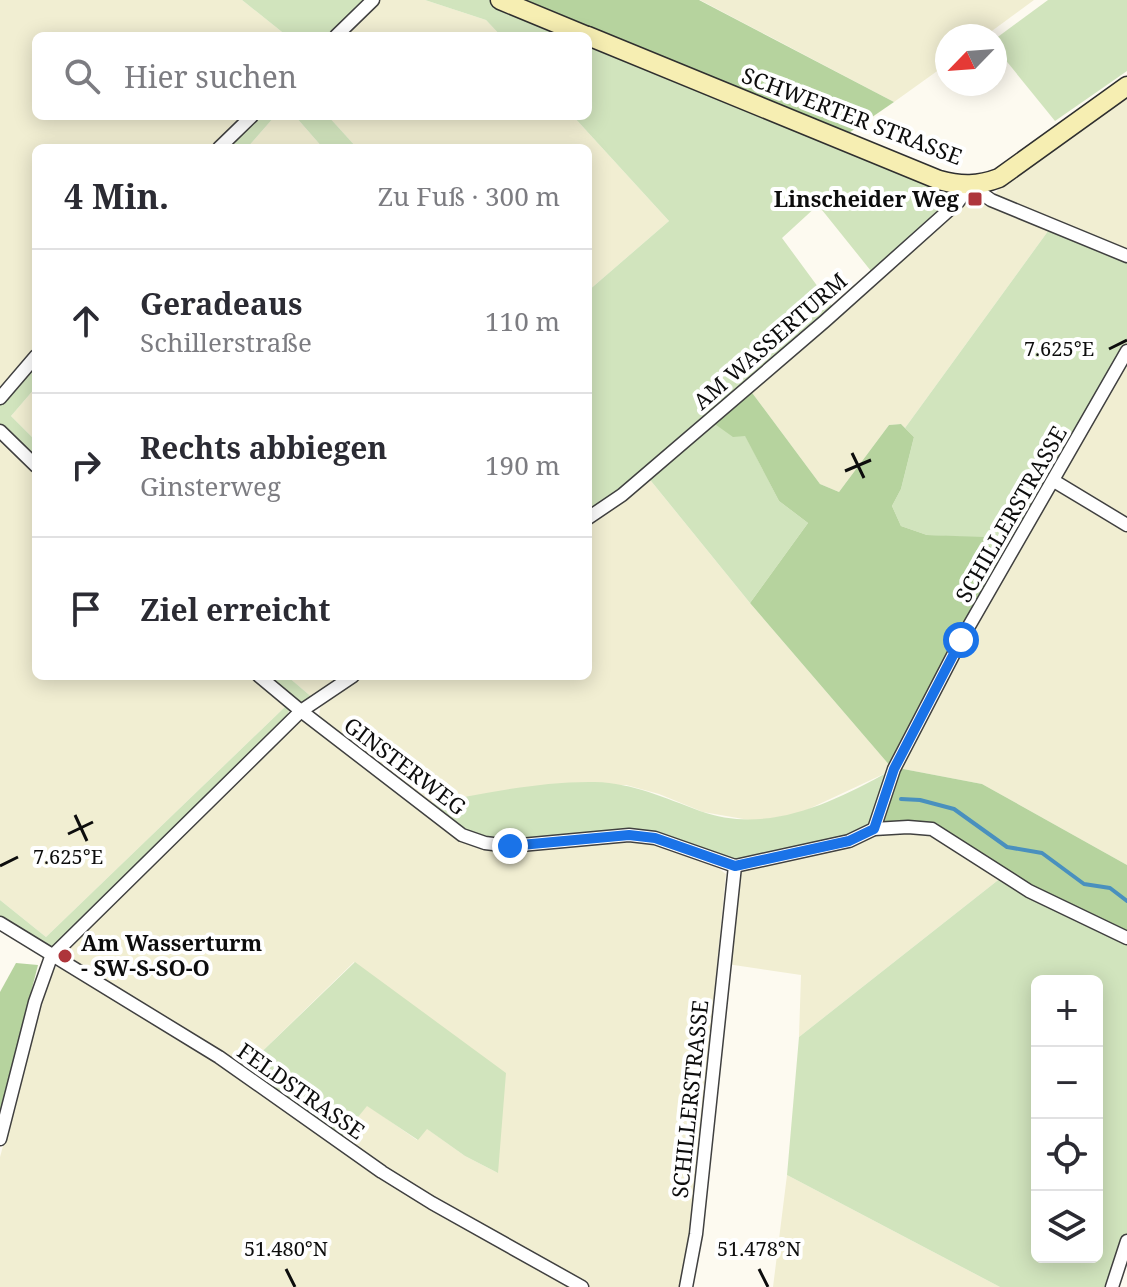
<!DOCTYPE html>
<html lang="de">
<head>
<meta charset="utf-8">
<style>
	:root { --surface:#fff; --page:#f7f7f7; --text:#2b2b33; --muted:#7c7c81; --line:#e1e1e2 }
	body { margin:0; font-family:"Noto Serif",serif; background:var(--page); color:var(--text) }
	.controls { position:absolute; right:24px; bottom:24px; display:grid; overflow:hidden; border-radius:12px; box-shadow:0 4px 20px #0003 }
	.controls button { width:72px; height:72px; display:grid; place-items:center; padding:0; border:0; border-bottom:2px solid var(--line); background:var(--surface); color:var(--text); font:40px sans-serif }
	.compass { position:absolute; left:935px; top:24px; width:72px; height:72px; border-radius:50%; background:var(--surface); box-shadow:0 4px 20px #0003; rotate:245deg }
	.stop { position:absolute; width:24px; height:24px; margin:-18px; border:6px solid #1a73e8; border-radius:50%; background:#fff }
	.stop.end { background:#1a73e8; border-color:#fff; box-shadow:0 2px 8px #0008 }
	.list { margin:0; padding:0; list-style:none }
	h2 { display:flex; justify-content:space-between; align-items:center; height:104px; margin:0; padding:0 32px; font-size:34px }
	h2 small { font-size:26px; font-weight:400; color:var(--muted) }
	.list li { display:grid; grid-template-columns:52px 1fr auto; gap:24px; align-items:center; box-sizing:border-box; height:144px; padding:0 32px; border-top:2px solid var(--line) }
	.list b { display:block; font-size:30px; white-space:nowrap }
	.list p { margin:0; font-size:26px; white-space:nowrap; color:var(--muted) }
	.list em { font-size:26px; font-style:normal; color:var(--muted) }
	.icon { flex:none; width:44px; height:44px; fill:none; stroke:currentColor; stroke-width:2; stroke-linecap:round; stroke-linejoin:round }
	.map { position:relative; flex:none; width:1127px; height:1287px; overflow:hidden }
	.search { position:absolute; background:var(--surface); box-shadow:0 4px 20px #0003; left:32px; top:32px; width:560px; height:88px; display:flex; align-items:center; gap:20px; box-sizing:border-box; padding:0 28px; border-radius:12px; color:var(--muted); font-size:30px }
	.panel { position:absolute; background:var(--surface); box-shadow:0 4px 20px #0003; left:32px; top:144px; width:560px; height:536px; border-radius:12px }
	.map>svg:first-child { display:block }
	.farmland { fill:#f1eed2 }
	.green { fill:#d1e4bd; fill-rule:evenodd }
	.forest { fill:#b6d39e }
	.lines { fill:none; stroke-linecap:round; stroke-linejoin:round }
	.stream { stroke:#4990be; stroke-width:4 }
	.minor-casing { stroke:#404040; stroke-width:15 }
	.secondary-casing { stroke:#2f2f2f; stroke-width:21 }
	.minor { stroke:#fff; stroke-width:12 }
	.secondary { stroke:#f6eeb2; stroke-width:18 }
	.route { stroke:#1a73e8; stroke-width:10 }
	.ticks { fill:none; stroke:#0d0d0d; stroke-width:3 }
	.poi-dot { fill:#ae353b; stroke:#fff; stroke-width:3 }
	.labels { text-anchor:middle; stroke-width:8; stroke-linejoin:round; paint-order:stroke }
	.street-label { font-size:22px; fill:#0d0d0d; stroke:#fff }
	.poi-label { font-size:22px; font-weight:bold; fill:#0d0d0d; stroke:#fff; text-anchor:end }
	.ticks-label { font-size:20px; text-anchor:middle; fill:#0d0d0d; stroke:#fff; stroke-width:8; stroke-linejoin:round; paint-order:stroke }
</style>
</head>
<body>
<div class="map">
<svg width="1127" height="1287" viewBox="0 0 1127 1287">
	<rect width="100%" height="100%" fill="#fdfaf0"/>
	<g class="farmland">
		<path d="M0 0H242L287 36H36V116H249L217 148H36V350L0 390Z"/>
		<path d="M376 0H425L486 20 501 36H338Z"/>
		<path d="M700 0H1034L985 36H947V64L894 102Z"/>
		<path d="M1127 94V250L994 195 1003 183Z"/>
		<path d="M275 116H295L323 148H247Z"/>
		<path d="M328 116H573L669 221 588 291V148H357Z"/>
		<path d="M968 196 1051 227 905 428 901 424 889 425 839 492 820 484 750 390Z"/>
		<path d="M1127 357V522L1058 480Z"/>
		<path d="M36 387V441L11 416Z"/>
		<path d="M0 437 36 472V676H253L287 705 46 937 0 900Z"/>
		<path d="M647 476 750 603 891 767 890 771 798 814 755 821 703 812 659 794 626 785 521 788 427 804 328 726 319 715 321 704 359 676H588V521Z"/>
		<path d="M1055 486 1127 528V865L982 784 898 768 964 640Z"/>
		<path d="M287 676H349L314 699Z"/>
		<path d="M302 720 311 723 463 838H628L654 843 718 868 726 874 691 1231 681 1287H589L568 1273 432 1200 341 1138 367 1105 417 1140 426 1128 465 1156 498 1173 354 962 244 1069 68 959V947L292 726Z"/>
		<path d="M931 831 1002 877 799 1037 801 975 727 964 737 869 873 832Z"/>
		<path d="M56 967 65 969 219 1057 382 1172 578 1287H0V1157L50 973Z"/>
		<path d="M787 1175 1000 1287H773Z"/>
	</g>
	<g class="green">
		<path d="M242 0H369L331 36H287Z"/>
		<path d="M425 0H490L577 36H501L486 20Z"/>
		<path d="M1048 0H1127V71L1055 121 995 47V39Z"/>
		<path d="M588 41 960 193 871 271 818 205 782 238 832 306 620 493 588 514V291L669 221 573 116H588Z"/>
		<path d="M255 116H275L247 148H223Z"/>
		<path d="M295 116H328L357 148H323Z"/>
		<path d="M1051 227 1127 259V343L1006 561 996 555 984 538 927 535 901 526 892 506 901 489 914 437 905 428Z"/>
		<path d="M36 362V387L11 416 36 441V462L0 427V404Z"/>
		<path d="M712 422 745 435 779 501 808 523 750 603 647 476Z"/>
		<path d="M266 676H287L314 699 300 704Z"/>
		<path d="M287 705 289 711 286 717 56 945 50 947 0 918V900L46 937Z"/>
		<path d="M890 771 871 829 847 839 734 862 655 835 495 842 462 830 427 804C482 794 539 781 595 782 633 783 665 798 700 811 767 835 832 803 890 771Z"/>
		<path d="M1002 877 1127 941V1234L1110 1287H1000L787 1175 799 1037ZM1037 981H1097V1257H1037Z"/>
		<path d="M355 962 506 1073 498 1173 465 1156 427 1129 418 1140 367 1106 341 1138 244 1069Z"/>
	</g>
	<g class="forest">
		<path d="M512 0H699L894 102 846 135Z"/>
		<path d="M750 390 820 484 839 492 889 425 901 424 914 437 901 489 892 506 901 526 927 535 984 537 996 555 1006 561 891 767 750 603 808 523 779 501 745 436 733 437 712 422Z"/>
		<path d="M898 768 982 784 1127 865V935L1031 890 933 827 879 826Z"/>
		<path d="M16 963 38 965 0 1113V992Z"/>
	</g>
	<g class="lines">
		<path class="stream" d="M901 799 920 800 954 809 1007 847 1042 853 1084 884 1110 888 1127 901"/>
		<g class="minor-casing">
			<g id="minor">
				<path d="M336 36 373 0"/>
				<path d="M219 148 252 116"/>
				<path d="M0 398 36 356"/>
				<path d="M0 431 36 466"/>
				<path d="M1054 481 1127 525"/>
				<path d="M588 518 622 495 825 321 958 202 970 185 991 200 1127 256"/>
				<path d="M259 676 301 711 462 835 485 843 510 846 629 835 655 838 735 866 849 841 874 829 908 827 932 829 1029 891 1127 938"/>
				<path d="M874 829 894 769 961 640 1127 351"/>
				<path d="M0 923 219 1057 382 1172 432 1203 582 1287"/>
				<path d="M0 1139 35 1002 51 957 301 711 353 676"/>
				<path d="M686 1287 696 1234 735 866"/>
				<path d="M1112 1287 1127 1241"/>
			</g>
		</g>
		<g class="secondary-casing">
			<g id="secondary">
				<path d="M500 0 587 36"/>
				<path d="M588 36 939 180C961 186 978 186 999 178L1127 86"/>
			</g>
		</g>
		<use href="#minor" class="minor"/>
		<use href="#secondary" class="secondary"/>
	</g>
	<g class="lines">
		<path class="route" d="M510 846 629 835 655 838 735 866 849 841 874 829 894 769 961 640"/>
	</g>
	<path class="ticks" d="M1109 349 1127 340M852 453 864 478M845 471 871 460M75 815 87 841M68 834 93 822M0 866 18 857M286 1269 295 1287M759 1269 768 1287"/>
	<g class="poi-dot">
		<rect x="967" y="191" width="16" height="16" rx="4"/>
		<circle cx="65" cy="956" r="8"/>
	</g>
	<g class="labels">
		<g class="street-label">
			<text transform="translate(852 116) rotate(21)" y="8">SCHWERTER STRASSE</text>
			<text transform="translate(770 341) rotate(-41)" y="8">AM WASSERTURM</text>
			<text transform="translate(1011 514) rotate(-60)" y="8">SCHILLERSTRASSE</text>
			<text transform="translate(405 766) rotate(37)" y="8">GINSTERWEG</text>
			<text transform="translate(301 1091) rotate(35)" y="8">FELDSTRASSE</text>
			<text transform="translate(690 1099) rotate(-84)" y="8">SCHILLERSTRASSE</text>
		</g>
		<g class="poi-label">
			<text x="959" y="207">Linscheider Weg</text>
			<text x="81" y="951" text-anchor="start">Am Wasserturm<tspan x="81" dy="25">- SW-S-SO-O</tspan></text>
		</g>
	</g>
	<g class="ticks-label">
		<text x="1059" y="356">7.625°E</text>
		<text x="68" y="864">7.625°E</text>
		<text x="286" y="1256">51.480°N</text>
		<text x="759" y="1256">51.478°N</text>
	</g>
</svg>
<div class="controls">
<button>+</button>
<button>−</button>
<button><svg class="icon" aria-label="locate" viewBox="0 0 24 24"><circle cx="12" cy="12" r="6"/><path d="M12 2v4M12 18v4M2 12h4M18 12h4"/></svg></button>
<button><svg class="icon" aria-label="layers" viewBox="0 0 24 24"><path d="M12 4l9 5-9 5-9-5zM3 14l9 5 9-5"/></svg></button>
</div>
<svg class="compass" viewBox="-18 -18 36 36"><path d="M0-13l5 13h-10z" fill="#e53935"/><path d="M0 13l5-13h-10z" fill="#7c7c81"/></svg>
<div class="stop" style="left:961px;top:640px"></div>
<div class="stop end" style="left:510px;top:846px"></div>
<div class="search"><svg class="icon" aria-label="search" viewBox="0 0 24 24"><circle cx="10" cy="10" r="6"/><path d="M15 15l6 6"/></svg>Hier suchen</div>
<section class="panel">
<h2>4 Min.<small>Zu Fuß · 300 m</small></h2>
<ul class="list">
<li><svg class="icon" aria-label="ahead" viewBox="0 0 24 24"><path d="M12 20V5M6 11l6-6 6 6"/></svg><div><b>Geradeaus</b><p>Schillerstraße</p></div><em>110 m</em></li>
<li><svg class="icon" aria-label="right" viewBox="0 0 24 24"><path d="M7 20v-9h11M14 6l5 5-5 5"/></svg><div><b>Rechts abbiegen</b><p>Ginsterweg</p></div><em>190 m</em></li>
<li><svg class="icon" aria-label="arrive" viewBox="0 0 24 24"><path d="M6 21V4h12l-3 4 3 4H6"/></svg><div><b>Ziel erreicht</b></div></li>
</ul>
</section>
</div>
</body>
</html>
